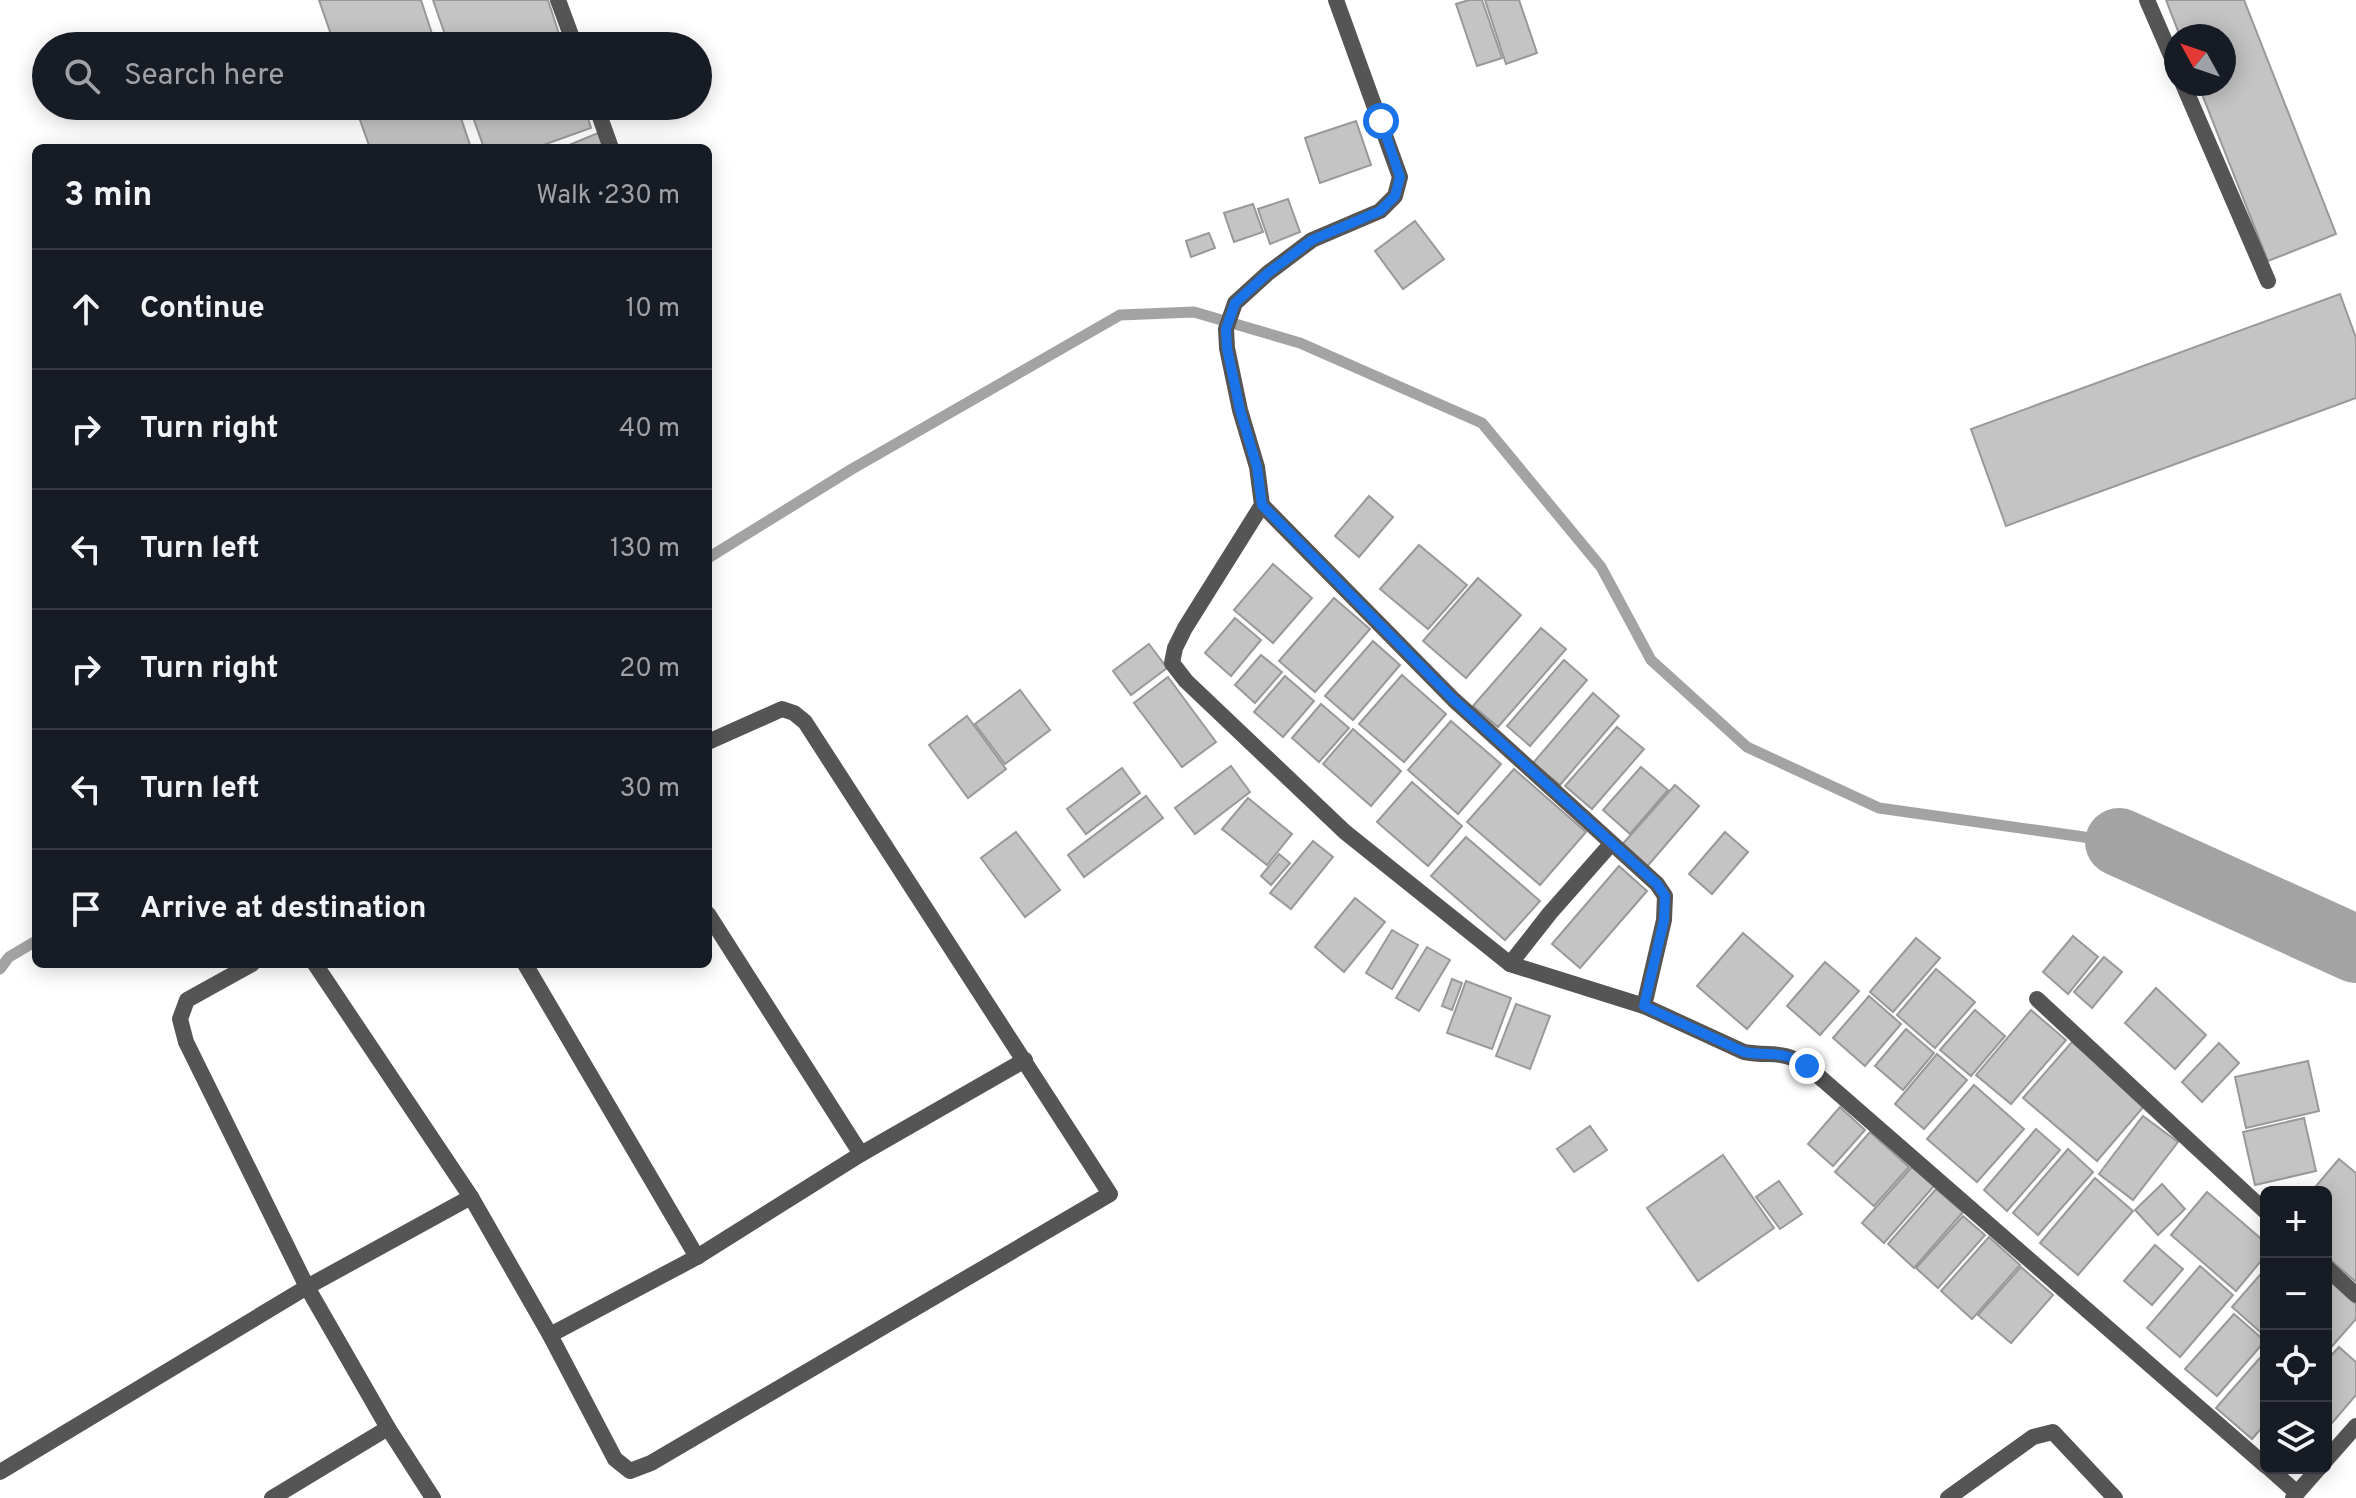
<!DOCTYPE html>
<html lang="en">
<head>
<meta charset="utf-8">
<style>
	:root { --surface:#171b24; --page:#242831; --text:#f1f3f6; --muted:#9ea1a6; --line:#363941 }
	body { margin:0; font-family:Overpass,sans-serif; background:var(--page); color:var(--text) }
	.controls { position:absolute; right:24px; bottom:24px; display:grid; overflow:hidden; border-radius:12px; box-shadow:0 4px 20px #0003 }
	.controls button { width:72px; height:72px; display:grid; place-items:center; padding:0; border:0; border-bottom:2px solid var(--line); background:var(--surface); color:var(--text); font:40px sans-serif }
	.compass { position:absolute; left:2164px; top:24px; width:72px; height:72px; border-radius:50%; background:var(--surface); box-shadow:0 4px 20px #0003; rotate:310deg }
	.stop { position:absolute; width:24px; height:24px; margin:-18px; border:6px solid #1a73e8; border-radius:50%; background:#fff }
	.stop.end { background:#1a73e8; border-color:#fff; box-shadow:0 2px 8px #0008 }
	.list { margin:0; padding:0; list-style:none }
	h2 { display:flex; justify-content:space-between; align-items:center; height:104px; margin:0; padding:0 32px; font-size:34px }
	h2 small { font-size:26px; font-weight:400; color:var(--muted) }
	.list li { display:grid; grid-template-columns:52px 1fr auto; gap:24px; align-items:center; box-sizing:border-box; height:120px; padding:0 32px; border-top:2px solid var(--line) }
	.list b { display:block; font-size:30px; white-space:nowrap }
	.list em { font-size:26px; font-style:normal; color:var(--muted) }
	.icon { flex:none; width:44px; height:44px; fill:none; stroke:currentColor; stroke-width:2; stroke-linecap:round; stroke-linejoin:round }
	.map { position:relative; flex:none; width:2356px; height:1498px; overflow:hidden }
	.search { position:absolute; background:var(--surface); box-shadow:0 4px 20px #0003; left:32px; top:32px; width:680px; height:88px; display:flex; align-items:center; gap:20px; box-sizing:border-box; padding:0 28px; border-radius:44px; color:var(--muted); font-size:30px }
	.panel { position:absolute; background:var(--surface); box-shadow:0 4px 20px #0003; left:32px; top:144px; width:680px; height:824px; border-radius:12px }
	.map>svg:first-child { display:block }
	.lines { fill:none; stroke-linecap:round; stroke-linejoin:round }
	.stream { stroke:#a3a3a3; stroke-width:11 }
	.river { stroke:#a3a3a3; stroke-width:68 }
	.building { fill:#c4c4c4; stroke:#999; stroke-width:2 }
	.lane { stroke:#555; stroke-width:16 }
	.street { stroke:#555; stroke-width:16 }
	.route { stroke:#1a73e8; stroke-width:10 }
</style>
</head>
<body>
<div class="map">
<svg width="2356" height="1498" viewBox="0 0 2356 1498">
	<rect width="100%" height="100%" fill="#fff"/>
	<g class="lines">
		<g class="stream">
			<path d="M708 558 852 469 1120 315 1194 312 1300 343 1482 423 1601 567 1651 660 1747 747 1879 808 2119 842"/>
			<path d="M0 969 9 957 36 941"/>
		</g>
		<path class="river" d="M2119 842 2356 949"/>
	</g>
	<g class="building">
		<path d="M319 0H421L436 46H335Z"/>
		<path d="M433 0H548L563 46H449Z"/>
		<path d="M1469 0H1482L1502 58 1477 66 1456 4Z"/>
		<path d="M1485 0H1519L1537 53 1506 64Z"/>
		<path d="M2166 0H2244L2336 234 2268 261 2198 84H2224V36H2180Z"/>
		<path d="M355 106H457L471 148H370Z"/>
		<path d="M469 106H584L591 128 535 148H484Z"/>
		<path d="M1356 121 1371 165 1320 183 1305 138Z"/>
		<path d="M598 133 604 148H562Z"/>
		<path d="M1288 199 1300 232 1270 244 1258 209Z"/>
		<path d="M1253 204 1263 232 1234 242 1224 213Z"/>
		<path d="M1415 221 1444 259 1403 289 1375 251Z"/>
		<path d="M1209 233 1215 248 1191 257 1186 241Z"/>
		<path d="M2340 294 2356 338V398L2006 526 1971 429Z"/>
		<path d="M1369 496 1393 517 1359 557 1335 536Z"/>
		<path d="M1419 545 1467 585 1428 629 1380 589Z"/>
		<path d="M1273 564 1312 598 1273 643 1234 610Z"/>
		<path d="M1478 578 1521 615 1466 678 1423 641Z"/>
		<path d="M1334 598 1370 629 1315 692 1279 661Z"/>
		<path d="M1235 618 1261 640 1231 676 1205 653Z"/>
		<path d="M1541 628 1566 649 1498 727 1473 706Z"/>
		<path d="M1373 641 1400 665 1353 720 1325 696Z"/>
		<path d="M1149 644 1167 668 1131 695 1113 671Z"/>
		<path d="M1261 655 1282 672 1255 703 1235 685Z"/>
		<path d="M1564 660 1587 680 1530 746 1507 726Z"/>
		<path d="M1402 675 1446 714 1404 762 1359 724Z"/>
		<path d="M1285 676 1314 701 1283 737 1254 712Z"/>
		<path d="M1168 677 1216 742 1182 767 1134 703Z"/>
		<path d="M1020 690 1050 730 1005 764 975 724Z"/>
		<path d="M1593 693 1619 716 1560 785 1533 763Z"/>
		<path d="M1321 704 1349 728 1319 762 1292 738Z"/>
		<path d="M967 716 1006 769 968 798 929 745Z"/>
		<path d="M1451 721 1501 764 1458 814 1408 770Z"/>
		<path d="M1617 727 1644 749 1592 809 1565 786Z"/>
		<path d="M1353 729 1401 771 1371 806 1323 764Z"/>
		<path d="M1231 766 1250 792 1195 834 1175 808Z"/>
		<path d="M1641 767 1668 790 1630 834 1603 810Z"/>
		<path d="M1122 768 1140 793 1086 834 1067 809Z"/>
		<path d="M1514 769 1586 832 1540 885 1467 822Z"/>
		<path d="M1412 782 1462 826 1428 866 1377 822Z"/>
		<path d="M1675 785 1699 806 1645 869 1620 847Z"/>
		<path d="M1146 796 1163 818 1084 877 1068 855Z"/>
		<path d="M1248 798 1292 834 1267 865 1222 829Z"/>
		<path d="M1016 832 1060 890 1025 917 981 858Z"/>
		<path d="M1725 832 1748 852 1712 894 1689 874Z"/>
		<path d="M1466 837 1540 901 1505 940 1431 876Z"/>
		<path d="M1313 841 1333 857 1291 909 1270 893Z"/>
		<path d="M1279 854 1290 863 1271 885 1261 876Z"/>
		<path d="M1619 866 1647 891 1580 968 1552 944Z"/>
		<path d="M1355 898 1385 922 1344 972 1315 947Z"/>
		<path d="M1392 930 1418 945 1392 989 1366 973Z"/>
		<path d="M1743 933 1793 976 1747 1029 1697 986Z"/>
		<path d="M2073 936 2098 957 2068 994 2043 972Z"/>
		<path d="M1916 938 1940 958 1893 1012 1870 992Z"/>
		<path d="M1427 947 1450 960 1419 1011 1396 998Z"/>
		<path d="M2104 957 2122 972 2092 1008 2074 992Z"/>
		<path d="M1825 962 1859 991 1820 1035 1787 1006Z"/>
		<path d="M1936 969 1975 1002 1935 1048 1897 1015Z"/>
		<path d="M1452 979 1462 983 1452 1010 1442 1006Z"/>
		<path d="M1466 981 1511 998 1492 1049 1447 1033Z"/>
		<path d="M2156 988 2206 1035 2175 1069 2125 1023Z"/>
		<path d="M1869 996 1901 1024 1865 1066 1833 1038Z"/>
		<path d="M1516 1004 1550 1016 1530 1069 1496 1056Z"/>
		<path d="M1975 1010 2005 1036 1971 1076 1940 1050Z"/>
		<path d="M2031 1010 2066 1040 2011 1104 1976 1075Z"/>
		<path d="M1906 1029 1934 1053 1903 1090 1875 1066Z"/>
		<path d="M2072 1042 2145 1105 2097 1161 2023 1098Z"/>
		<path d="M2219 1043 2239 1063 2202 1102 2182 1082Z"/>
		<path d="M1937 1054 1967 1080 1924 1129 1895 1104Z"/>
		<path d="M2308 1061 2319 1111 2246 1128 2235 1077Z"/>
		<path d="M1974 1085 2024 1129 1977 1182 1927 1139Z"/>
		<path d="M1840 1107 1865 1130 1833 1166 1808 1144Z"/>
		<path d="M2143 1116 2178 1142 2133 1200 2099 1174Z"/>
		<path d="M2304 1118 2316 1171 2255 1185 2243 1132Z"/>
		<path d="M1590 1126 1607 1150 1574 1172 1557 1149Z"/>
		<path d="M2036 1129 2060 1150 2007 1211 1984 1190Z"/>
		<path d="M1870 1132 1909 1167 1874 1206 1835 1172Z"/>
		<path d="M2068 1149 2093 1172 2038 1235 2013 1213Z"/>
		<path d="M1723 1155 1774 1228 1698 1281 1647 1208Z"/>
		<path d="M2339 1159 2356 1173V1282L2326 1256V1192H2311Z"/>
		<path d="M1912 1167 1934 1186 1884 1243 1862 1223Z"/>
		<path d="M2095 1178 2133 1211 2078 1275 2040 1243Z"/>
		<path d="M1779 1181 1802 1214 1780 1229 1756 1197Z"/>
		<path d="M2162 1184 2185 1209 2158 1235 2135 1210Z"/>
		<path d="M1936 1189 1963 1212 1914 1268 1888 1244Z"/>
		<path d="M2207 1192 2266 1243V1255L2236 1291 2171 1235Z"/>
		<path d="M1963 1216 1985 1235 1938 1288 1916 1268Z"/>
		<path d="M1989 1237 2020 1265 1972 1319 1941 1291Z"/>
		<path d="M2155 1245 2183 1269 2152 1305 2124 1281Z"/>
		<path d="M2200 1266 2233 1295 2180 1357 2147 1328Z"/>
		<path d="M2021 1267 2053 1295 2011 1343 1978 1315Z"/>
		<path d="M2266 1268V1337L2232 1307Z"/>
		<path d="M2326 1278 2356 1304V1319L2326 1353Z"/>
		<path d="M2234 1314 2265 1341 2217 1396 2185 1369Z"/>
		<path d="M2339 1347 2356 1362V1395L2326 1430V1361Z"/>
		<path d="M2266 1351V1423L2252 1439 2216 1408Z"/>
	</g>
	<g class="lines">
		<g class="lane">
			<path d="M558 0 575 46"/>
			<path d="M2147 0 2176 67"/>
			<path d="M2183 84 2268 281"/>
			<path d="M596 106 611 148"/>
		</g>
		<g class="street">
			<path d="M1336 0 1400 177 1395 196 1380 211 1312 240 1268 273 1235 303 1226 329 1227 348 1240 410 1257 467 1262 505 1185 628 1175 648 1172 663 1186 681 1345 832 1510 964 1644 1006 1744 1052C1772 1057 1781 1049 1807 1066L2266 1466"/>
			<path d="M1262 505 1454 700 1657 884 1665 896 1664 920 1644 1006"/>
			<path d="M708 914 861 1154"/>
			<path d="M252 964 187 1000 180 1019 186 1042 307 1287 388 1428 433 1498"/>
			<path d="M315 964 471 1197 550 1335 615 1459 630 1471 651 1463 1110 1194 805 722 794 713 782 709 708 742"/>
			<path d="M525 964 697 1257"/>
			<path d="M1510 964 1550 913 1611 844"/>
			<path d="M2037 999 2266 1212"/>
			<path d="M2326 1267 2356 1295"/>
			<path d="M550 1335 697 1257 861 1154 1025 1060"/>
			<path d="M2326 1460 2356 1426"/>
			<path d="M2269 1468 2297 1493 2293 1498"/>
			<path d="M0 1472 307 1287 471 1197"/>
			<path d="M2297 1493 2319 1468"/>
			<path d="M272 1498 388 1428"/>
			<path d="M1948 1498 2033 1437 2053 1432 2115 1498"/>
		</g>
	</g>
	<g class="lines">
		<path class="route" d="M1381 121 1400 177 1395 196 1380 211 1312 240 1268 273 1235 303 1226 329 1227 348 1240 410 1257 467 1262 505 1454 700 1657 884 1665 896 1664 920 1644 1006 1744 1052C1772 1057 1780 1049 1807 1066"/>
	</g>
</svg>
<div class="controls">
<button>+</button>
<button>−</button>
<button><svg class="icon" aria-label="locate" viewBox="0 0 24 24"><circle cx="12" cy="12" r="6"/><path d="M12 2v4M12 18v4M2 12h4M18 12h4"/></svg></button>
<button><svg class="icon" aria-label="layers" viewBox="0 0 24 24"><path d="M12 4l9 5-9 5-9-5zM3 14l9 5 9-5"/></svg></button>
</div>
<svg class="compass" viewBox="-18 -18 36 36"><path d="M0-13l5 13h-10z" fill="#e53935"/><path d="M0 13l5-13h-10z" fill="#9ea1a6"/></svg>
<div class="stop" style="left:1381px;top:121px"></div>
<div class="stop end" style="left:1807px;top:1066px"></div>
<div class="search"><svg class="icon" aria-label="search" viewBox="0 0 24 24"><circle cx="10" cy="10" r="6"/><path d="M15 15l6 6"/></svg>Search here</div>
<section class="panel">
<h2>3 min<small>Walk · 230 m</small></h2>
<ul class="list">
<li><svg class="icon" aria-label="ahead" viewBox="0 0 24 24"><path d="M12 20V5M6 11l6-6 6 6"/></svg><div><b>Continue</b></div><em>10 m</em></li>
<li><svg class="icon" aria-label="right" viewBox="0 0 24 24"><path d="M7 20v-9h11M14 6l5 5-5 5"/></svg><div><b>Turn right</b></div><em>40 m</em></li>
<li><svg class="icon" aria-label="left" viewBox="0 0 24 24"><path d="M17 20v-9H6M10 6l-5 5 5 5"/></svg><div><b>Turn left</b></div><em>130 m</em></li>
<li><svg class="icon" aria-label="right" viewBox="0 0 24 24"><path d="M7 20v-9h11M14 6l5 5-5 5"/></svg><div><b>Turn right</b></div><em>20 m</em></li>
<li><svg class="icon" aria-label="left" viewBox="0 0 24 24"><path d="M17 20v-9H6M10 6l-5 5 5 5"/></svg><div><b>Turn left</b></div><em>30 m</em></li>
<li><svg class="icon" aria-label="arrive" viewBox="0 0 24 24"><path d="M6 21V4h12l-3 4 3 4H6"/></svg><div><b>Arrive at destination</b></div></li>
</ul>
</section>
</div>
</body>
</html>
